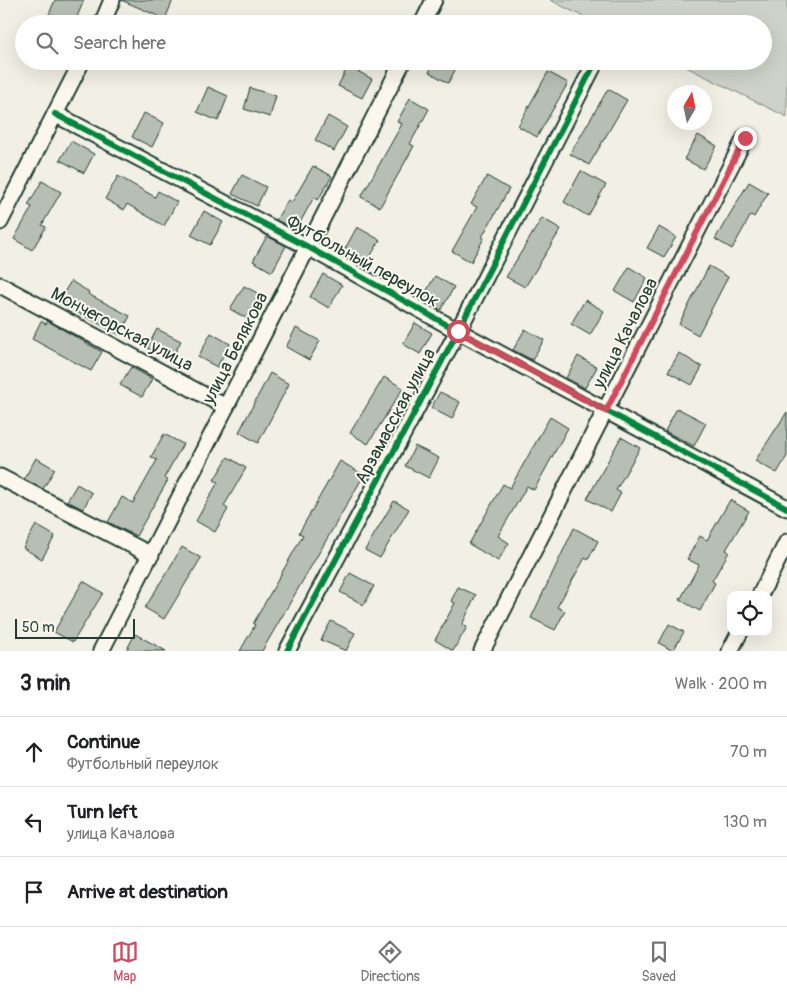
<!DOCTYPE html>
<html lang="en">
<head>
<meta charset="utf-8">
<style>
	:root { --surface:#fff; --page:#f2f2f2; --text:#202124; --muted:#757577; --line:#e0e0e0; --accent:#d1495b }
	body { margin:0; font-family:Pangolin,sans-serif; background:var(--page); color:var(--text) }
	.controls { position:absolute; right:15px; bottom:15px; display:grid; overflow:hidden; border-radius:10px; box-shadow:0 5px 20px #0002 }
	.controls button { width:45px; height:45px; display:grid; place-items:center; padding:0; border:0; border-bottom:1px solid var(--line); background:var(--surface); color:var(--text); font:25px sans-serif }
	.compass { position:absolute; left:667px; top:85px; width:45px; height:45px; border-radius:50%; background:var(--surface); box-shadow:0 5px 20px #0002; rotate:9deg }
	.scale { position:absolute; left:15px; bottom:12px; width:120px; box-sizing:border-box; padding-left:5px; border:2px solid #1f3d34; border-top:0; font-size:14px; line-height:18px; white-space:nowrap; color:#1f3d34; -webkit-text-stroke:4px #fbf7ec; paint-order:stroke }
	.stop { position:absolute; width:15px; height:15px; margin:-11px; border:4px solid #d1495b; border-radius:50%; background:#fff }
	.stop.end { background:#d1495b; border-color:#fff; box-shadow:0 1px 5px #0008 }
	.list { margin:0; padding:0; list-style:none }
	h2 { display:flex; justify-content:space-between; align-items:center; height:65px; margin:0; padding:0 20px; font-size:21px }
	h2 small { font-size:16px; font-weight:400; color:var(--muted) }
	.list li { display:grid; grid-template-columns:32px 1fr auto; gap:15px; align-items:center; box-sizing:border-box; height:70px; padding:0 20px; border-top:1px solid var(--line) }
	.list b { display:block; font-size:19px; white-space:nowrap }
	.list p { margin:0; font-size:16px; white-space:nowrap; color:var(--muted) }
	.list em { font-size:16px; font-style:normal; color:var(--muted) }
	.icon { flex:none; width:28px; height:28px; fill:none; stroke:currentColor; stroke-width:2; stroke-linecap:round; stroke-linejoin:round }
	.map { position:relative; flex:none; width:787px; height:651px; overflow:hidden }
	.search { position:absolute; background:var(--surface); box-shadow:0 5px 20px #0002; left:15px; right:15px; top:15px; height:55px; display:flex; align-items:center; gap:12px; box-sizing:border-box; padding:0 18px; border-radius:28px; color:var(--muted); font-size:19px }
	.sheet { height:275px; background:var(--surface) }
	nav { display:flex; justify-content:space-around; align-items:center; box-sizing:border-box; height:70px; border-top:1px solid var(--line); background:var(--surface); font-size:14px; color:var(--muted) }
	nav a { display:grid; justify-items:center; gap:2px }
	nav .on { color:var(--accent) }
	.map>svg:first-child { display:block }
	.green { fill:#cfd2c8; stroke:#77887e }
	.building { fill:#b7beb3; stroke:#1f3d34 }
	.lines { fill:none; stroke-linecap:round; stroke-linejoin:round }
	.street-casing { stroke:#1f3d34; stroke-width:19 }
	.street { stroke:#fbf7ec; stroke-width:15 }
	.cycleway-casing { stroke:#fbf7ec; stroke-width:9 }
	.cycleway { stroke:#00873e; stroke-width:6 }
	.route { stroke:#d1495b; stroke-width:6 }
	.labels { text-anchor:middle; stroke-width:4; stroke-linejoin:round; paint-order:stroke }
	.street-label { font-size:18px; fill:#1f3d34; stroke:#fbf7ec }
</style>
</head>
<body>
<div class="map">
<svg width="787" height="651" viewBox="0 0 787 651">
	<rect width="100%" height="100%" fill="#f2f0e5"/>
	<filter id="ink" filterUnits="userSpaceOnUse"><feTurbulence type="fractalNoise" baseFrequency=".02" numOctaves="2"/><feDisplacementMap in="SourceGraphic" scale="10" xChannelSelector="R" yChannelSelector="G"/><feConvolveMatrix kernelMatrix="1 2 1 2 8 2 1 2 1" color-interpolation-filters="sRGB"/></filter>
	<g filter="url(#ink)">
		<path class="green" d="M550 0H787V117L674 61H763V24H598Z"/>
		<g class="building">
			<path d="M55 0H84L74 24H45Z"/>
			<path d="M121 0H173L165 19Z"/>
			<path d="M436 61H460L448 83 429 72Z"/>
			<path d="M348 66 372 79 362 98 338 86Z"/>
			<path d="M548 72 568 83 537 137 518 126Z"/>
			<path d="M208 87 228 96 218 121 197 112Z"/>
			<path d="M250 88 276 96 270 117 244 109Z"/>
			<path d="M608 89 627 100 589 165 570 154Z"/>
			<path d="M410 98 429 109 410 144 414 146 380 207 361 197 402 124 397 122Z"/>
			<path d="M144 113 164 123 152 147 132 137Z"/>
			<path d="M328 116 347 127 334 151 315 140Z"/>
			<path d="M698 135 717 146 703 169 684 159Z"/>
			<path d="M71 141 94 154 84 173 60 160Z"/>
			<path d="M313 166 332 176 318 200 314 197 296 230 276 220 288 200 292 202Z"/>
			<path d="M581 171 606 185 588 216 564 202Z"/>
			<path d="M242 175 266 187 257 206 232 194Z"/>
			<path d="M118 176 155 197 158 191 177 202 164 226 127 204 124 210 105 199Z"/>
			<path d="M487 176 509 189 482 237 484 238 471 262 452 251 477 207 471 204Z"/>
			<path d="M42 181 61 192 42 225 46 227 32 250 14 239 32 207 28 205Z"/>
			<path d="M749 182 768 193 754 217 751 215 732 249 715 239Z"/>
			<path d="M204 211 223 222 210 245 191 235Z"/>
			<path d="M542 218 561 229 525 287 506 277Z"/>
			<path d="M357 227 380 240 364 267 342 254Z"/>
			<path d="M659 227 676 237 664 257 647 248Z"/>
			<path d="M267 236 286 246 272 272 253 261Z"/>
			<path d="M709 266 728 277 698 335 679 324Z"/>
			<path d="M629 267 647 278 634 302 615 291Z"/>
			<path d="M323 274 342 285 329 308 310 297Z"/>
			<path d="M435 276 454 287 441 310 422 299Z"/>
			<path d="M71 281 89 292 88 294 130 316 120 335 58 302Z"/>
			<path d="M244 286 263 296 249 320 230 309Z"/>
			<path d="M585 300 604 311 590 335 571 324Z"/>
			<path d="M41 321 46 324 48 321 102 352 91 371 32 339Z"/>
			<path d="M415 323 432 333 420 354 403 344Z"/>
			<path d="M296 328 320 341 309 360 286 347Z"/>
			<path d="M157 329 181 341 171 360 147 348Z"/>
			<path d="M525 329 544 340 532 360 513 350Z"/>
			<path d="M211 333 230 344 217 367 198 357Z"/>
			<path d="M679 353 702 367 692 385 668 372Z"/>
			<path d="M578 356 597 367 585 388 566 378Z"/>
			<path d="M131 367 152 379 142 397 120 385Z"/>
			<path d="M270 373 289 384 258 443 239 432Z"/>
			<path d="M384 377 403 388 368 444 350 433Z"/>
			<path d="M440 392 460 402 452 419 431 408Z"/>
			<path d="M677 408 706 423 694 446 665 431Z"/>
			<path d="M787 412V456L777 473 755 461Z"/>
			<path d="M550 417 568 428 534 490 527 486 498 536 509 543 498 561 469 544 503 484 510 488Z"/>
			<path d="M164 434 183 444 164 478 168 480 136 536 108 522 122 497 133 503 157 460 151 457Z"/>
			<path d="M621 437 640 448 616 490 621 493 611 512 587 499Z"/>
			<path d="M415 446 439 458 429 478 405 466Z"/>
			<path d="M228 457 246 468 224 506 228 509 215 532 196 521 218 482 214 480Z"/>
			<path d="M36 458 55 469 43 489 24 479Z"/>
			<path d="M340 461 364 475 262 651H240L255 625 253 624 303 535 299 533Z"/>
			<path d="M77 484 92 493 83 509 67 501Z"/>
			<path d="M730 500 749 511 726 550 729 552 712 581 715 583 700 611 680 600 699 565 687 559 700 536 707 540Z"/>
			<path d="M394 501 409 509 380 558 365 550Z"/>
			<path d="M36 525 55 536 42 559 23 548Z"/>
			<path d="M574 528 598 541 588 560 585 558 557 607 565 611 555 630 531 618Z"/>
			<path d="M182 547 201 558 164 619 145 608Z"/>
			<path d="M350 573 374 586 364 605 340 592Z"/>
			<path d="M83 581 103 593 73 642 54 632Z"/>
			<path d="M458 587 476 595 462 625 467 627 453 651 435 640 455 603 451 601Z"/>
			<path d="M331 621 355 633 346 651 321 640Z"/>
			<path d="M669 624 684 632 673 651 659 643Z"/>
			<path d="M135 634 166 651H126Z"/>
		</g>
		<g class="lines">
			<g class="street-casing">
				<g id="street">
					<path d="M102 24 112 0"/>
					<path d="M422 24 434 0"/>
					<path d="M55 114 308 247 458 331 787 508"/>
					<path d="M0 222 82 61"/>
					<path d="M0 285 226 407"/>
					<path d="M0 477 151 555"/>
					<path d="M760 595 787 542"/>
					<path d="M101 651 403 61"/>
					<path d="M287 651 458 331 596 61"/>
					<path d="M482 651 745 138"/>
					<path d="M730 651 740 632"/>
				</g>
			</g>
			<use href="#street" class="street"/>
			<g class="cycleway-casing">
				<g id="cycleway">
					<path d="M55 114 308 247 458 331 787 508"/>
					<path d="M287 651 458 331 596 61"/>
				</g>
			</g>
			<use href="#cycleway" class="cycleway"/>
		</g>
	</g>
	<g class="lines" filter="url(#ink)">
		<path class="route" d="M458 331 606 411 745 138"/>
	</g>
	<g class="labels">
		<g class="street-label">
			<text transform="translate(363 261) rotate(29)" y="6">Футбольный переулок</text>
			<text transform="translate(122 329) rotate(28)" y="6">Мончегорская улица</text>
			<text transform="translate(625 333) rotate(-63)" y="6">улица Качалова</text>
			<text transform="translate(235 348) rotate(-63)" y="6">улица Белякова</text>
			<text transform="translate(395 416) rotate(-62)" y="6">Арзамасская улица</text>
		</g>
	</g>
</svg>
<div class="controls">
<button><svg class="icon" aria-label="locate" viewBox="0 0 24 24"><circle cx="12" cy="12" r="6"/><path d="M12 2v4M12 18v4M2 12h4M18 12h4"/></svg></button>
</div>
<svg class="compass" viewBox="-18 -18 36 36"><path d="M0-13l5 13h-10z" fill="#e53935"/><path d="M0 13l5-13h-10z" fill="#757577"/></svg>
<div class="scale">50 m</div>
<div class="stop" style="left:458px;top:331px"></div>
<div class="stop end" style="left:745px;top:138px"></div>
<div class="search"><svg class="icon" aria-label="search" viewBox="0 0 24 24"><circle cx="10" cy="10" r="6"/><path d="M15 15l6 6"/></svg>Search here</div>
</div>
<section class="sheet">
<h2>3 min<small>Walk · 200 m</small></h2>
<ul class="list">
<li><svg class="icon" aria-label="ahead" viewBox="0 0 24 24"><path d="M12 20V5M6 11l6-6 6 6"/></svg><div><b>Continue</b><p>Футбольный переулок</p></div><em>70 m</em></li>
<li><svg class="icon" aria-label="left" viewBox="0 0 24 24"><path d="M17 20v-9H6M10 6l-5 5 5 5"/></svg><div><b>Turn left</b><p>улица Качалова</p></div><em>130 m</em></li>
<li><svg class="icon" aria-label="arrive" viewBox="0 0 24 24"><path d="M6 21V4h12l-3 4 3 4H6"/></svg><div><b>Arrive at destination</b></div></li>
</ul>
</section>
<nav>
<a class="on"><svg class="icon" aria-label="map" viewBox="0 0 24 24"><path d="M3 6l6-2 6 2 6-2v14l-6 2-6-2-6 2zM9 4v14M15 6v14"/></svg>Map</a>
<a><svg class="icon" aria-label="directions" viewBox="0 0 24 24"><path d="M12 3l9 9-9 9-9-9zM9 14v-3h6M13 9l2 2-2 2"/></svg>Directions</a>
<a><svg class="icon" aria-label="saved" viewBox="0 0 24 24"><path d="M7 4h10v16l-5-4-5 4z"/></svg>Saved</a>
</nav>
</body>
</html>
